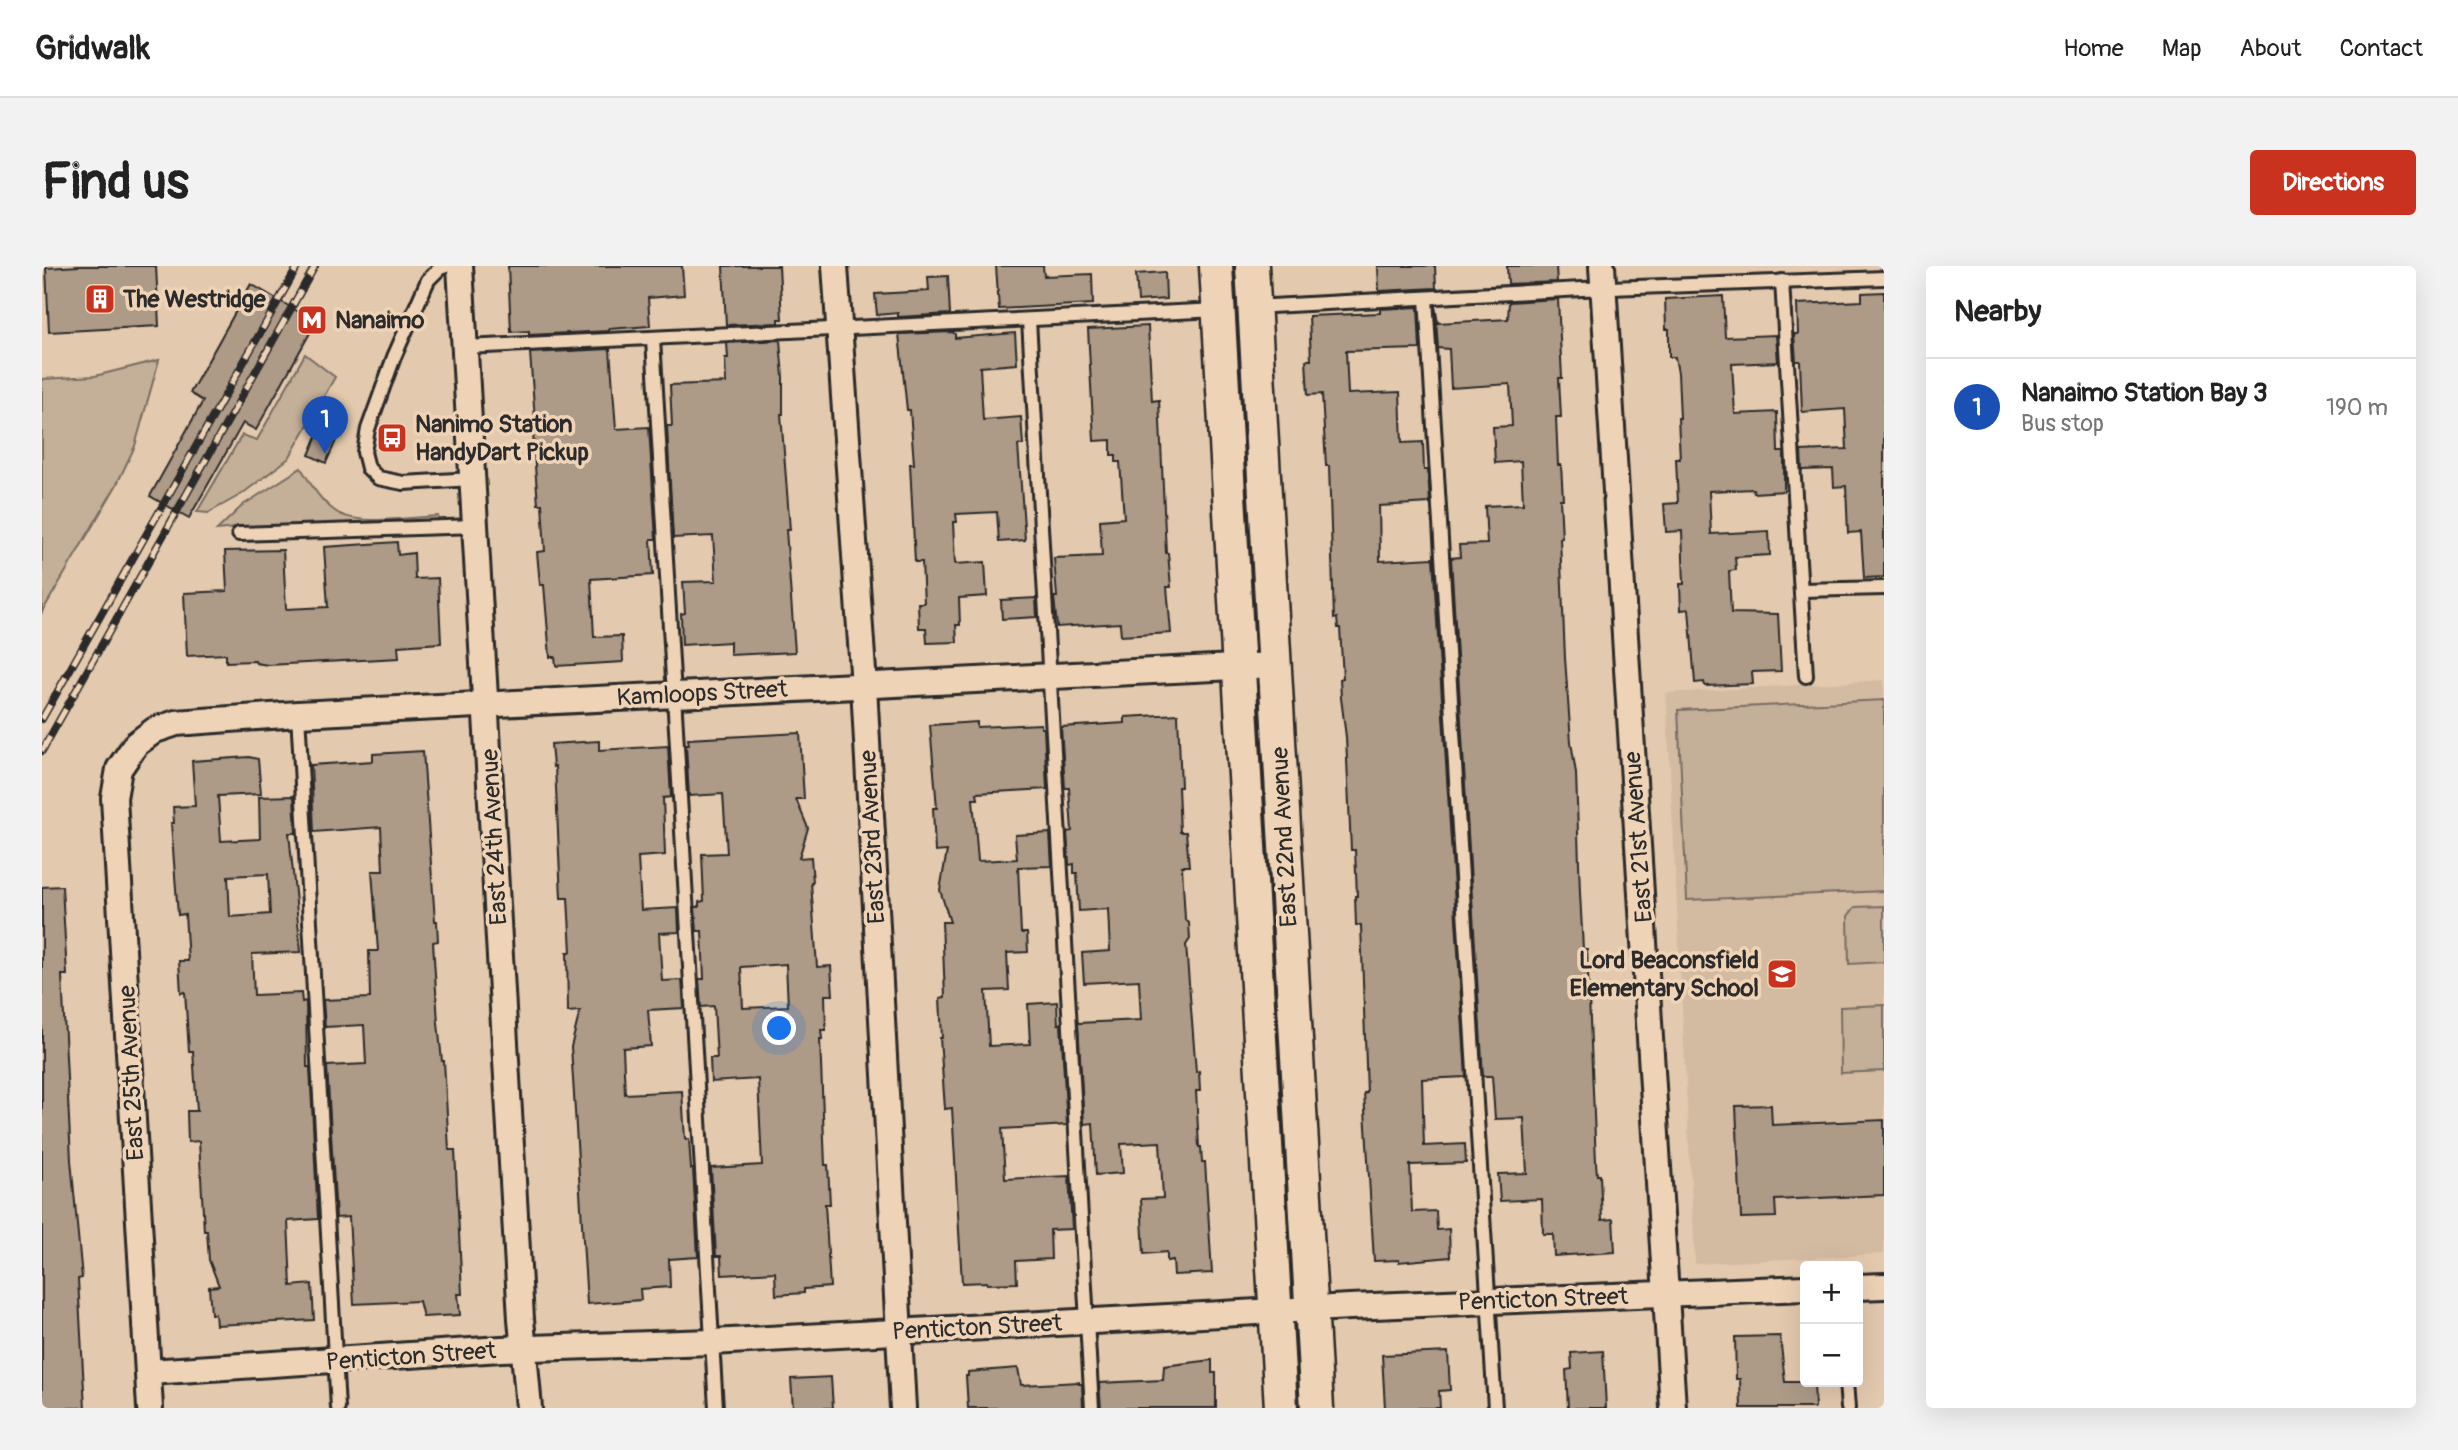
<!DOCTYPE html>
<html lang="en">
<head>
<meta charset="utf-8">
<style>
	:root { --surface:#fff; --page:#f2f2f2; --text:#222; --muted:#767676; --line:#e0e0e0; --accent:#c8321e }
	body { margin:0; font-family:Pangolin,sans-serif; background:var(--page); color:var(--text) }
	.controls { position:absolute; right:21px; bottom:21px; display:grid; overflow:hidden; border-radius:7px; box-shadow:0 7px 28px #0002 }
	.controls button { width:63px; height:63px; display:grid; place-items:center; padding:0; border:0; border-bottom:2px solid var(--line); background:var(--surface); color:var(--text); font:35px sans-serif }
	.you { position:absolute; left:738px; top:763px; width:24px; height:24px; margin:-18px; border:5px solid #fff; border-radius:50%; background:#1a73e8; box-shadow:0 0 0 10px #1a73e833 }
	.badge { display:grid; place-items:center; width:46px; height:46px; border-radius:50%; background:var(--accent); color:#fff; font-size:23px; font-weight:700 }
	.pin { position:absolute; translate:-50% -58px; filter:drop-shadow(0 2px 4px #0008) }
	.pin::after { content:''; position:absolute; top:37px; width:24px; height:21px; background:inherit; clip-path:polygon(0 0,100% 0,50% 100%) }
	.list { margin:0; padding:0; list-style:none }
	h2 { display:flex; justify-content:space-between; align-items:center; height:91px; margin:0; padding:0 28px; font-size:30px }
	h2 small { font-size:23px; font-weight:400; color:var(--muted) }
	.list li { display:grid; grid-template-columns:46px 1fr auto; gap:21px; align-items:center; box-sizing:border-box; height:98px; padding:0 28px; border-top:2px solid var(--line) }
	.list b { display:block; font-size:26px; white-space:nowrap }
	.list p { margin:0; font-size:23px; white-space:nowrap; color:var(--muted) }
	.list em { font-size:23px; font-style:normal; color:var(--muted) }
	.map { position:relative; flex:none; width:1842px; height:1142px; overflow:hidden; border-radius:7px }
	header { display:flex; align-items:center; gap:42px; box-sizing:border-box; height:98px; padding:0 35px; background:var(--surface); border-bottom:2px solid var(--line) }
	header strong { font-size:33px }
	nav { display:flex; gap:38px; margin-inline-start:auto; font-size:24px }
	.intro { display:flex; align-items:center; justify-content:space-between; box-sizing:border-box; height:168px; padding:0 42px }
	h1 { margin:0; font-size:49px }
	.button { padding:18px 32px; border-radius:7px; background:var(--accent); color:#fff; font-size:24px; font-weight:700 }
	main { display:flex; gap:42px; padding:0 42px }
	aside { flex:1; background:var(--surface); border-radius:7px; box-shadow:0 7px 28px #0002 }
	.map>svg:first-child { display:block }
	.built { fill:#d3bba2 }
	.green { fill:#c4af98; stroke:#786d62; stroke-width:2 }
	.building { fill:#ad9a87; stroke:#2b2b2b; stroke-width:2; fill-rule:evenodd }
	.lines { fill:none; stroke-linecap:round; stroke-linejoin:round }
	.service-casing { stroke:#2b2b2b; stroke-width:18 }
	.minor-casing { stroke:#2b2b2b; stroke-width:30 }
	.tertiary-casing { stroke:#2b2b2b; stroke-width:37 }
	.service { stroke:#efd3b6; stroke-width:12 }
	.minor { stroke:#efd3b6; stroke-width:24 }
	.tertiary { stroke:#efd3b6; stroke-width:32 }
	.rail-casing { stroke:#2b2b2b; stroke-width:8 }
	.rail { stroke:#efd3b6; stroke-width:5; stroke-dasharray:16; stroke-linecap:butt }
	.labels { text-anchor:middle; stroke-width:7; stroke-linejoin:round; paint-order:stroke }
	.poi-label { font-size:24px; font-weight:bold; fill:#2b2b2b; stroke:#efd3b6; text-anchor:start }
	.street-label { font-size:24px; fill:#2b2b2b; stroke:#efd3b6 }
</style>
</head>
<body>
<header>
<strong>Gridwalk</strong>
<nav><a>Home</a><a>Map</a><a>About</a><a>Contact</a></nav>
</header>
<div class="intro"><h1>Find us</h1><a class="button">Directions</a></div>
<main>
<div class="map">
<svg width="1842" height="1142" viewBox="0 0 1842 1142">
	<rect width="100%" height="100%" fill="#e3c9ae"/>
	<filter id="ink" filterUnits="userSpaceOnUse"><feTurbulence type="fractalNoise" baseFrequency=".0143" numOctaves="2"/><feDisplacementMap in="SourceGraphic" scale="14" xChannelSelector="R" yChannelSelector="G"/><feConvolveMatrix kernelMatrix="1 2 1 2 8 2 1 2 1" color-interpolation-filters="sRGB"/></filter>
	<g filter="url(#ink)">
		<path class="built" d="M1842 414V988L1653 998 1624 427Z"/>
		<g class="green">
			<path d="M1181 0H1196L1216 359H1208Z"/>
			<path d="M263 88 293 111 247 192 200 228 166 247 155 246 200 169 215 174Z"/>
			<path d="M117 94 93 180 74 220 0 346V113L53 110Z"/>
			<path d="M259 202C269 218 277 234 293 245 314 261 370 251 396 250L397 255 298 261 211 260 175 264 201 239Z"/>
			<path d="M1842 434V625L1645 634 1636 444Z"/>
			<path d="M1219 438 1221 439 1258 1010 1244 1011 1214 439Z"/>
			<path d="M1842 640V696L1807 698 1806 650 1813 641Z"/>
			<path d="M1842 739V805L1799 807 1798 741Z"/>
		</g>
		<g class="building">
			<path d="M37 0H114L117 60 7 66 4 2Z"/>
			<path d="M466 0H640L642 29 606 32 608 60 567 63V65L487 69V65L469 66Z"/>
			<path d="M681 0H737L740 53H737V57L684 59Z"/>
			<path d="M954 0H1001L1002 10 1050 8 1051 38 957 43Z"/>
			<path d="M1336 0H1393L1394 22 1337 25Z"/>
			<path d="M1465 0H1514L1515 16 1466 18Z"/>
			<path d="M1123 6 1124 33 1096 35 1094 8Z"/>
			<path d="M906 10 908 48 856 51V47L835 49 833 28 887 25 886 11Z"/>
			<path d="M209 18 274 56 214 164 201 157 147 252 108 230 161 135 148 127Z"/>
			<path d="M1842 26V311L1822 312 1819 266 1806 267 1804 220 1792 221 1791 203 1760 204 1759 185 1805 183 1803 143 1760 146 1758 95H1754L1752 68H1756L1755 38 1820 35V27Z"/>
			<path d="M1681 30 1683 71 1734 69 1736 96 1690 98 1693 148 1735 146 1736 186H1742V225L1712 227 1711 223 1667 225 1669 268 1727 265 1728 289 1693 291 1694 304 1687 305 1689 347 1736 348 1739 405 1710 406 1711 418 1663 420 1662 416 1653 417 1647 343 1639 344 1638 318H1642L1640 265 1624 266 1622 238 1636 237 1634 193H1638L1636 152H1638L1636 107 1633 91H1627V63H1624L1623 33Z"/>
			<path d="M1516 33 1520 112H1517L1519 151H1514L1516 199H1519L1521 233H1518L1520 272H1518L1523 392 1529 476 1534 507 1538 627 1541 683H1545L1554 896 1555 909H1558L1560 954 1571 953 1573 986 1512 990 1511 968H1501L1500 933 1458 935 1456 908 1485 907 1482 852 1453 853 1450 810H1441L1409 292 1418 291 1417 279 1445 278 1443 240 1481 238 1479 195 1453 197 1451 161 1470 160 1468 118 1409 122 1407 83 1396 82 1393 40 1396 57 1466 53 1467 36Z"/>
			<path d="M1376 41 1378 83 1304 85 1306 128 1358 126 1360 177 1381 176 1382 204H1386L1388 237 1337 240 1338 295 1391 292 1424 811 1380 813 1382 880 1423 878 1424 897 1368 899 1370 946 1394 945 1395 964 1407 963 1408 991 1357 996V994L1332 995 1322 827H1325L1319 659H1314L1313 630H1315L1313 584H1309L1304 471 1299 432 1298 413 1301 412 1298 362H1296L1295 352 1292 353 1287 200H1284L1280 128 1266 129 1264 94H1269L1267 50 1338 47V43Z"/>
			<path d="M1106 60 1110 135 1117 134 1124 287H1126L1129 321H1125L1129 367 1079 370 1078 357 1015 361 1012 331H1015L1012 292 1060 290 1058 254 1082 252 1078 196H1074V189H1069V174L1052 175 1046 63Z"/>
			<path d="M910 66 913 68V72L973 67 975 98 938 101 941 154 979 151 981 179H976L983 274 957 276 955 246 914 248 915 256H911L913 298 943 296 945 330 917 332 918 359H914L915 376 885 377 884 362H877L876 337H882L880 296H873L868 198H872L868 144H865L857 68Z"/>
			<path d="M738 74 741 111V148H739L748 264H744L753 386 688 389V376L640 379 639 348 643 347 641 316 674 315 671 270 631 272 625 160H630L628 119 684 117 683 92H686L685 77Z"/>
			<path d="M568 83 574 163 607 161 614 273H609L611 309 549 313 552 371 580 370 581 396 514 400 513 391H508L502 319H498L495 286 503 285 500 238H496L493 200 491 167H494L488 87Z"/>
			<path d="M282 153 300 161 284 197 267 189Z"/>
			<path d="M355 276 356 289 372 287 373 313 396 312 399 377 356 380 357 392 226 399 214 397 213 395 184 396V388L145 390 142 327 185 325 183 285 241 284 244 343 286 341 282 281Z"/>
			<path d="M994 332 995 351 960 353 959 334Z"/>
			<path d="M1136 448 1139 521H1136L1138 566H1144L1147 600H1140L1143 653 1147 657 1148 673 1144 679 1154 806 1157 805 1158 825H1154L1157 881H1159L1160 896H1163L1170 1007 1132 1009 1131 994 1125 995V986L1102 988 1099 933 1121 932 1118 876 1079 878 1081 907 1054 909 1051 857 1042 858 1036 757 1099 754 1097 714 1042 717 1040 687 1068 685 1066 643 1037 645 1035 607H1032V598L1027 599 1025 566 1030 565 1027 522H1023L1019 461 1083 457V451Z"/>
			<path d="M935 456V461L999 458V462H1002L1005 523 935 527 936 533H931L936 595 975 593 973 569 1008 567 1010 600 976 601 979 667H985L986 686 965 687 967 724 944 725 947 780 988 778 986 738 1015 736 1016 758H1019L1025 859 960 863 963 913 1027 910 1030 963 1008 964 1009 993 974 995 975 1017 945 1018V1016L920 1017 910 842 903 843 898 772H900L898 732 903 731 900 656H908L898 624 905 585 893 586 891 542H895L888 459Z"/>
			<path d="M758 467 762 533H754L766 562 757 592 769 591 771 616H769L775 701 789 700 791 729H783L784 764H779L780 773H778L783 899H786L788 938H783L788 1021 762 1023V1027L734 1029 733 1006 680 1009 679 990H674L669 902 720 899 716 813 669 816 668 792H675L672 740 659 741 657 713H662L660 665H655L653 641H657V636L662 635 660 588 685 587 681 528 647 530 644 479H647L646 473ZM744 698 746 740 701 742 699 701Z"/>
			<path d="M557 475V484L626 480 629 531 621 532 623 589 596 591 599 644 636 642 637 666 617 667 620 715 640 714 642 742 606 744 609 780 581 782 583 828 640 825 643 873H647L649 903H651L656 991 627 993 628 1021 598 1023 599 1034 545 1038 529 781 538 745 526 746 525 686H529L526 632H519L513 500 511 501 509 478Z"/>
			<path d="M381 485 393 655H395L396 675 391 676 396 757 400 795H402L407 884H413L420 1028H416L418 1049 381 1051 377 1035 312 1038 307 951 294 952 285 800 324 798 322 759 283 761 281 734 328 732 327 685H336L330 605H341L339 561 272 566 269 499 331 495V488Z"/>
			<path d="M207 491 216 493 219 528 176 530 179 575 218 573 217 531 252 530 254 567H247L259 686 210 688 212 729 259 727 260 736 264 735 265 801H268L276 953 246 955 249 1020 270 1018 272 1054 174 1059 173 1048H169L167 1021 177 1020 167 994 165 965H162L157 875 146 876 145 845H155L151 785H147L143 726 139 727 137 695H146L143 648 136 649 129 557H132L131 541 153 540 150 495ZM226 608 228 648 188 651 186 610Z"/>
			<path d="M20 620 25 709H20L29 894 40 1012 36 1013 43 1142H0V621Z"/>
			<path d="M1729 839 1730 859 1842 854V929L1733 934 1734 951 1699 952 1694 840Z"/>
			<path d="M1738 1070 1743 1116H1772L1773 1142H1699L1698 1113H1694L1693 1071Z"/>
			<path d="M1561 1085 1564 1142H1526L1524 1104 1530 1103 1529 1087Z"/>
			<path d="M1406 1086 1408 1124 1397 1125 1398 1142H1343L1340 1089Z"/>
			<path d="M1170 1094V1107H1174V1142H1059L1057 1117 1121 1114 1122 1100Z"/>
			<path d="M976 1102 979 1119 1037 1116V1118H1040L1041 1142H926L924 1110H926V1106Z"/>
			<path d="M789 1111 791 1142H751L749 1113Z"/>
		</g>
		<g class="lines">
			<g class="service-casing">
				<g id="service">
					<path d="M404 0 398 2 386 14 352 91 326 163 322 186 326 202 336 212 361 217 431 213"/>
					<path d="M1740 15 1764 410"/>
					<path d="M1384 32 1453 1142"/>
					<path d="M1212 41 1540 23 1842 12"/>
					<path d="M987 54 1050 1142"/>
					<path d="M611 73 674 1142"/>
					<path d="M423 81 1176 44"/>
					<path d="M197 268 434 260"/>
					<path d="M1760 324 1842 322"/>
					<path d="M256 448 296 1142"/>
					<path d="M1804 1116 1806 1142"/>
				</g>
			</g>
			<g class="minor-casing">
				<g id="minor">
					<path d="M418 0 479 1053 487 1142"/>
					<path d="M793 0 822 420 861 1142"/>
					<path d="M1560 0 1631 1142"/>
					<path d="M1816 1021 1842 1020"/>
					<path d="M107 1106 459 1083 670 1076 1308 1041 1763 1022"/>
					<path d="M108 1142 72 532 77 503 94 478 113 464 134 457 256 448 1232 399"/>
				</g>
			</g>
			<g class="tertiary-casing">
				<g id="tertiary">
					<path d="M1174 0 1239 1142"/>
					<path d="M1210 0 1275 1142"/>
				</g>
			</g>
			<use href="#service" class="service"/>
			<use href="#minor" class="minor"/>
			<use href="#tertiary" class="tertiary"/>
			<g class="rail-casing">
				<g id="rail">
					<path d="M0 453 256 0"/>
					<path d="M0 485 273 0"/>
				</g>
			</g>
			<use href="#rail" class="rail"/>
		</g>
	</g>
	<defs>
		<g id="building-square" transform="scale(1.575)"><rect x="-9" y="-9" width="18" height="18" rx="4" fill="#c8321e" stroke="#efd3b6"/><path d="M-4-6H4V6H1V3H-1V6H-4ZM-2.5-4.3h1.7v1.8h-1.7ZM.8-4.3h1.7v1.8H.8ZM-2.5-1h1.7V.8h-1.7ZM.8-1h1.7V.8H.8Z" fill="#fff"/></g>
		<g id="metro-square" transform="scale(1.575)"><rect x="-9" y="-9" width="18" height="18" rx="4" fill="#c8321e" stroke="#efd3b6"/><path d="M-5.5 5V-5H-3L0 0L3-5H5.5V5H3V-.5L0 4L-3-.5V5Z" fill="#fff"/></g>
		<g id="bus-square" transform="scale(1.575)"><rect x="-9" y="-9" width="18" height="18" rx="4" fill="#c8321e" stroke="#efd3b6"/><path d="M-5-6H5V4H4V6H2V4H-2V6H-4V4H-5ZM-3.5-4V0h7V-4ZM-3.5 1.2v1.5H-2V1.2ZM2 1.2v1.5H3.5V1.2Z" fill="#fff"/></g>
		<g id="school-square" transform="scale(1.575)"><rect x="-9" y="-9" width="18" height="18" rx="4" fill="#c8321e" stroke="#efd3b6"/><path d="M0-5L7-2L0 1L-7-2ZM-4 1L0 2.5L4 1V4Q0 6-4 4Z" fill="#fff"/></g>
	</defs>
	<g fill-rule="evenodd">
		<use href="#building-square" x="58" y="33"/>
		<use href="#metro-square" x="270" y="54"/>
		<use href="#bus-square" x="350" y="172"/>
		<use href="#school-square" x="1740" y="708"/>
	</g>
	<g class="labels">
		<g class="poi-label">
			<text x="81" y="41">The Westridge</text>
			<text x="293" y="62">Nanaimo</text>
			<text x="373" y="166">Nanimo Station<tspan x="373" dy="28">HandyDart Pickup</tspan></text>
			<text x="1717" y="702" text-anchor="end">Lord Beaconsfield<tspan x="1717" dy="28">Elementary School</tspan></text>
		</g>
		<g class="street-label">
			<text transform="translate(660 427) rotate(-3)" y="8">Kamloops Street</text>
			<text transform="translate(452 571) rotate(-93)" y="8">East 24th Avenue</text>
			<text transform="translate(830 571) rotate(-93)" y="8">East 23rd Avenue</text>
			<text transform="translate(1242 571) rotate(-93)" y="8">East 22nd Avenue</text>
			<text transform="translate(1596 571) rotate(-94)" y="8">East 21st Avenue</text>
			<text transform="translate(89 807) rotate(-93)" y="8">East 25th Avenue</text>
			<text transform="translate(1501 1033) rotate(-2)" y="8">Penticton Street</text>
			<text transform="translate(935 1061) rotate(-3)" y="8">Penticton Street</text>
			<text transform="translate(369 1090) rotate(-4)" y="8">Penticton Street</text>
		</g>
	</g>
</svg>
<div class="controls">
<button>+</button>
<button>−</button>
</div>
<div class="you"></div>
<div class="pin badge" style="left:283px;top:188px;background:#1a4fb4">1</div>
</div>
<aside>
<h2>Nearby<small></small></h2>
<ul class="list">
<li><span class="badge" style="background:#1a4fb4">1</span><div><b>Nanaimo Station Bay 3</b><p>Bus stop</p></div><em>190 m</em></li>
</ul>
</aside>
</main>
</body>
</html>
